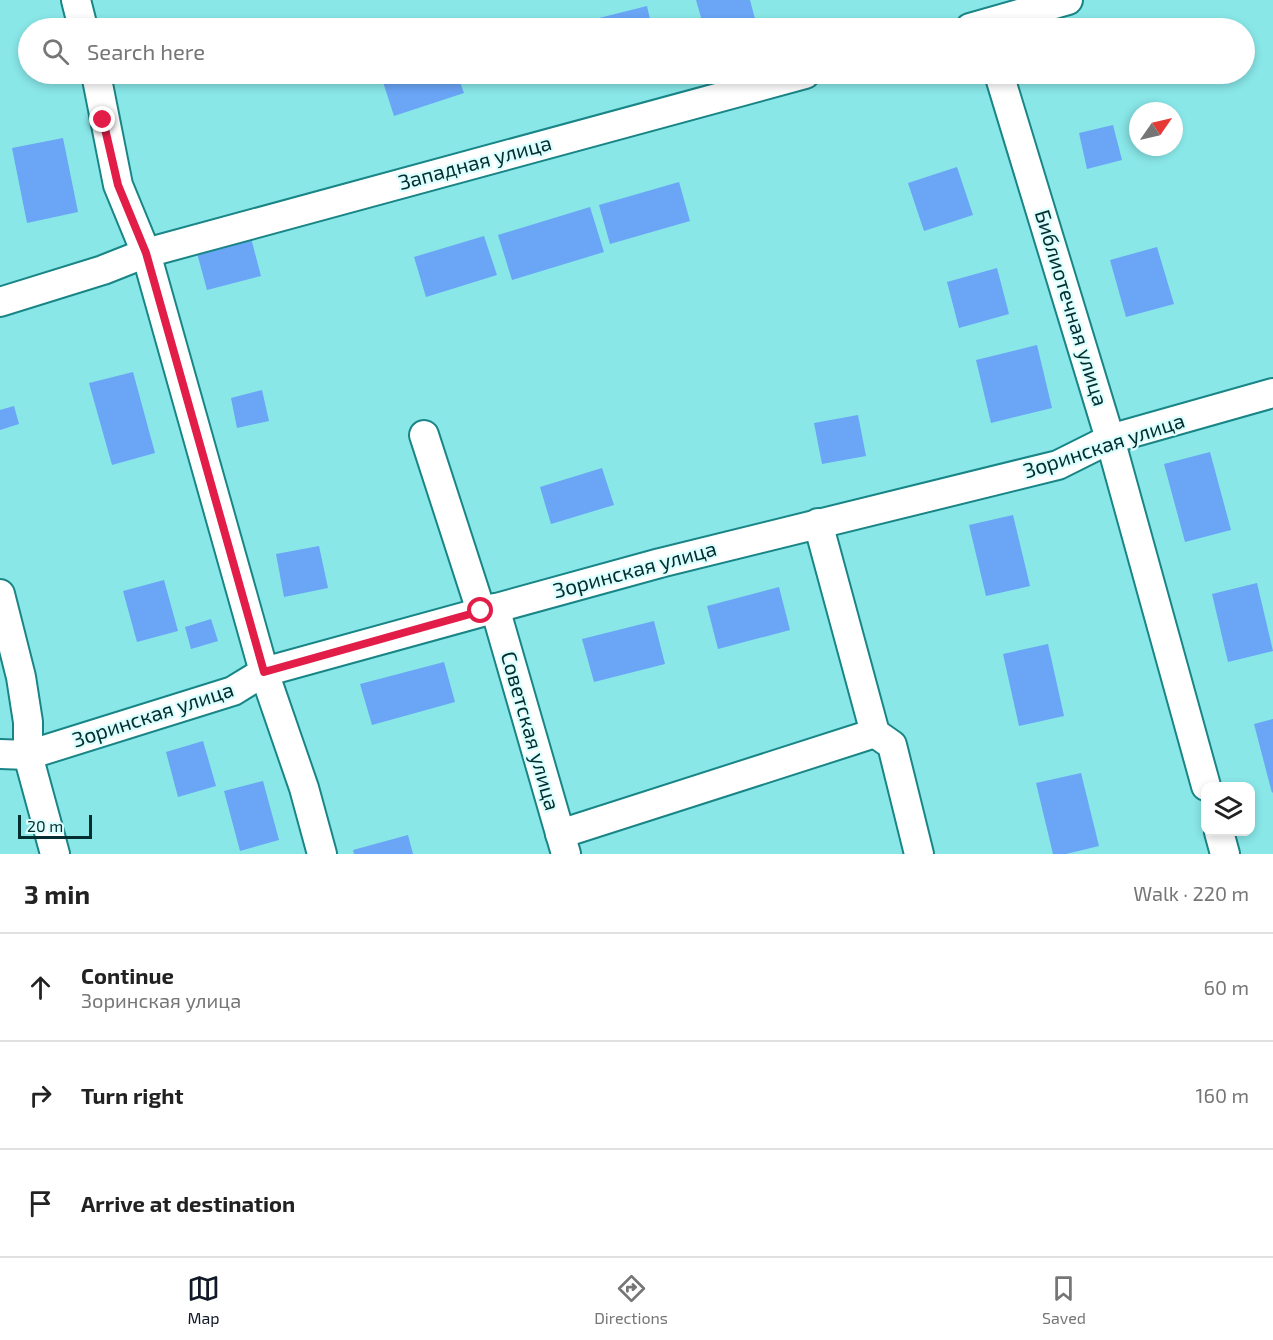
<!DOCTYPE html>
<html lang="en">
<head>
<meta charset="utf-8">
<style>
	:root { --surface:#fff; --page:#f2f2f2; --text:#222; --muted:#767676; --line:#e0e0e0; --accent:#111827 }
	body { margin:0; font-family:"Exo 2",sans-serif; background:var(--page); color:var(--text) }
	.controls { position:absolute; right:18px; bottom:18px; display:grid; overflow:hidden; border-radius:12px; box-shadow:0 3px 9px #0003 }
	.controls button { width:54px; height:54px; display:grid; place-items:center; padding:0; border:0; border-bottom:2px solid var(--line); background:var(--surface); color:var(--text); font:30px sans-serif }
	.compass { position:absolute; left:1129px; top:102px; width:54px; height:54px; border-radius:50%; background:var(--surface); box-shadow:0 3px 9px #0003; rotate:56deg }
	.scale { position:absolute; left:18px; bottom:15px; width:74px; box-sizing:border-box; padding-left:6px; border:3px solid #032e2f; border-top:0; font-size:16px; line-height:21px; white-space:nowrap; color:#032e2f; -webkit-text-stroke:4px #dbfefe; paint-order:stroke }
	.stop { position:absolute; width:18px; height:18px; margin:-14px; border:4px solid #e11d48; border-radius:50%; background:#fff }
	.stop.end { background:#e11d48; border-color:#fff; box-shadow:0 2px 6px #0008 }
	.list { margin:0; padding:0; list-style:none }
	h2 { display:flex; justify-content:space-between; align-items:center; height:78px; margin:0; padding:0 24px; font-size:26px }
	h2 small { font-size:20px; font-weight:400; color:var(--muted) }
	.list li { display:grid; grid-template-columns:39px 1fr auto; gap:18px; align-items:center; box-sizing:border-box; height:108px; padding:0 24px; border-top:2px solid var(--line) }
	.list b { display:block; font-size:22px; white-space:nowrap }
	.list p { margin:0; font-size:20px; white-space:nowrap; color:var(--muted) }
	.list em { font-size:20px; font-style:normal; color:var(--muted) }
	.icon { flex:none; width:33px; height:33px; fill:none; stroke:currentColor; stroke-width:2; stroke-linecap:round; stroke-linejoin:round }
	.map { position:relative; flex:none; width:1273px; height:854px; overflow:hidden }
	.search { position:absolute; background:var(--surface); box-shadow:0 3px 9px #0003; left:18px; right:18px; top:18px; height:66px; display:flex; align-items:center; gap:15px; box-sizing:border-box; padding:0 21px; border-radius:33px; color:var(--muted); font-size:22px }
	.sheet { height:402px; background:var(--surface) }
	nav { display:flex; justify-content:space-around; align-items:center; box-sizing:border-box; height:84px; border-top:2px solid var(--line); background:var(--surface); font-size:16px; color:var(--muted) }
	nav a { display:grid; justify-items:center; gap:3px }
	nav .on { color:var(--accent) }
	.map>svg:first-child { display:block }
	.building { fill:#6aa5f6 }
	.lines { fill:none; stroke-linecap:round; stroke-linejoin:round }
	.minor-casing { stroke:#1a8586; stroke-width:32 }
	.minor { stroke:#fff; stroke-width:28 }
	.route { stroke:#e11d48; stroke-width:8 }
	.labels { text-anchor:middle; stroke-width:4.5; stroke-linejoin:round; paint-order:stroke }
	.street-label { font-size:21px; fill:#032e2f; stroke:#dbfefe }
</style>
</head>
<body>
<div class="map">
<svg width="1273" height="854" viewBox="0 0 1273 854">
	<rect width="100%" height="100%" fill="#89e7e8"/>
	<g class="building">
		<path d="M696 0H750L755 19 719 28H704Z"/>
		<path d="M647 6 652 28H597L595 19Z"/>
		<path d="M409 74H457L464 93 394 116 383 82Z"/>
		<path d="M502 74H546L505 84Z"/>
		<path d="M1113 125 1122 160 1087 169 1079 133Z"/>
		<path d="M63 138 78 212 27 223 12 148Z"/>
		<path d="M957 167 973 215 924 231 908 183Z"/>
		<path d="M679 182 690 221 610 244 599 205Z"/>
		<path d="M590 207 604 252 512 280 498 235Z"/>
		<path d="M484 236 497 275 426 297 414 257Z"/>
		<path d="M251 238 261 276 207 290 197 253Z"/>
		<path d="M1157 247 1174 304 1126 317 1110 260Z"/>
		<path d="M997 268 1009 314 959 328 947 282Z"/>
		<path d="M1037 345 1052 408 991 423 976 360Z"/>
		<path d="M133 372 155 453 112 465 89 383Z"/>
		<path d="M262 390 269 421 237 428 231 398Z"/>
		<path d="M14 406 19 424 0 430V410Z"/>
		<path d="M858 415 866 456 822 464 814 423Z"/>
		<path d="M1210 452 1231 530 1185 542 1164 464Z"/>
		<path d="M602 468 614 505 551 524 540 487Z"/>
		<path d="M1013 515 1030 586 986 596 969 525Z"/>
		<path d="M319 546 328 588 284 597 276 554Z"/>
		<path d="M164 580 178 631 137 642 123 591Z"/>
		<path d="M1257 583 1273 651 1228 662 1212 594Z"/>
		<path d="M779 587 790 630 718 649 707 606Z"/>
		<path d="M211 619 218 641 191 649 185 627Z"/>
		<path d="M654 621 665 664 594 682 582 639Z"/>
		<path d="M1048 644 1064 716 1019 726 1003 654Z"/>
		<path d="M444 662 455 702 372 725 360 684Z"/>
		<path d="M1273 719V792L1272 793 1254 724Z"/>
		<path d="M203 741 216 786 178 797 166 752Z"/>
		<path d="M1081 773 1099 846 1066 854H1053L1036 783Z"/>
		<path d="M263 781 279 840 240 851 224 791Z"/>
		<path d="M408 835 413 854H354L353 850Z"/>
	</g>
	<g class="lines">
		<g class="minor-casing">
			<g id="minor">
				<path d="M76 0 83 28"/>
				<path d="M970 28 1068 0"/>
				<path d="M96 74 118 185 146 253 264 672 304 788 322 854"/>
				<path d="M999 74 1110 439 1206 786"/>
				<path d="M0 302 103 270 146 253 805 74"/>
				<path d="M424 435 481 611"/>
				<path d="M818 523 875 733 892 745 919 854"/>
				<path d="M0 594 21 677 28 722V755L55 854"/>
				<path d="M495 608 566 854"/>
				<path d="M0 754 28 755 233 691 264 672 660 563 1058 465 1110 439 1273 393"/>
				<path d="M1219 832 1225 854"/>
				<path d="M560 834 875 733"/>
			</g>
		</g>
		<use href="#minor" class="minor"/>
	</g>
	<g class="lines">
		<path class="route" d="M103 120 118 185 146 253 264 672 481 611"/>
	</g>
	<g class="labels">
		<g class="street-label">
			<text transform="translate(475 163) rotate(-15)" y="7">Западная улица</text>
			<text transform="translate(1071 308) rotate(73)" y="7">Библиотечная улица</text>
			<text transform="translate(1104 446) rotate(-18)" y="7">Зоринская улица</text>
			<text transform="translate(635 570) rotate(-15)" y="7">Зоринская улица</text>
			<text transform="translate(153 715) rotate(-18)" y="7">Зоринская улица</text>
			<text transform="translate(530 731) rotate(74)" y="7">Советская улица</text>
		</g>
	</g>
</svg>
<div class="controls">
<button><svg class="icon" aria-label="layers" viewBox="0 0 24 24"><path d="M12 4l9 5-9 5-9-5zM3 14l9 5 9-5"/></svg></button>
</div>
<svg class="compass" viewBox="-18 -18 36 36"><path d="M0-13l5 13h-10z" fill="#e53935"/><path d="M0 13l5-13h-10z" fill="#767676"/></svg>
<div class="scale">20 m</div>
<div class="stop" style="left:481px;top:611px"></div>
<div class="stop end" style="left:103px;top:120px"></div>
<div class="search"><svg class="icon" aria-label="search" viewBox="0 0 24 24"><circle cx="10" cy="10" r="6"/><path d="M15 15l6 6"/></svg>Search here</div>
</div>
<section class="sheet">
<h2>3 min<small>Walk · 220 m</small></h2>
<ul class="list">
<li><svg class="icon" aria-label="ahead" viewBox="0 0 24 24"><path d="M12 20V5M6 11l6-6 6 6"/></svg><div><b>Continue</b><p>Зоринская улица</p></div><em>60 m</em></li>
<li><svg class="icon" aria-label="right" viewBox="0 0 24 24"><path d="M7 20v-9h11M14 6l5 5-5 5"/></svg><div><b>Turn right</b></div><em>160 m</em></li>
<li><svg class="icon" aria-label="arrive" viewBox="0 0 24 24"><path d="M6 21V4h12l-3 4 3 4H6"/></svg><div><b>Arrive at destination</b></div></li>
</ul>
</section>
<nav>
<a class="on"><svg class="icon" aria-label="map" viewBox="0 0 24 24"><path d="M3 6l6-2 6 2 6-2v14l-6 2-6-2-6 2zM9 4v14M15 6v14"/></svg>Map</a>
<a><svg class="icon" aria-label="directions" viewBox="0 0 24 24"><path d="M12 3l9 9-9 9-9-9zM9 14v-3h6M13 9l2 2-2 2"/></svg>Directions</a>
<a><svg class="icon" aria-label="saved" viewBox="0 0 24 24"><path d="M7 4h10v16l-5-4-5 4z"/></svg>Saved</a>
</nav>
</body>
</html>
